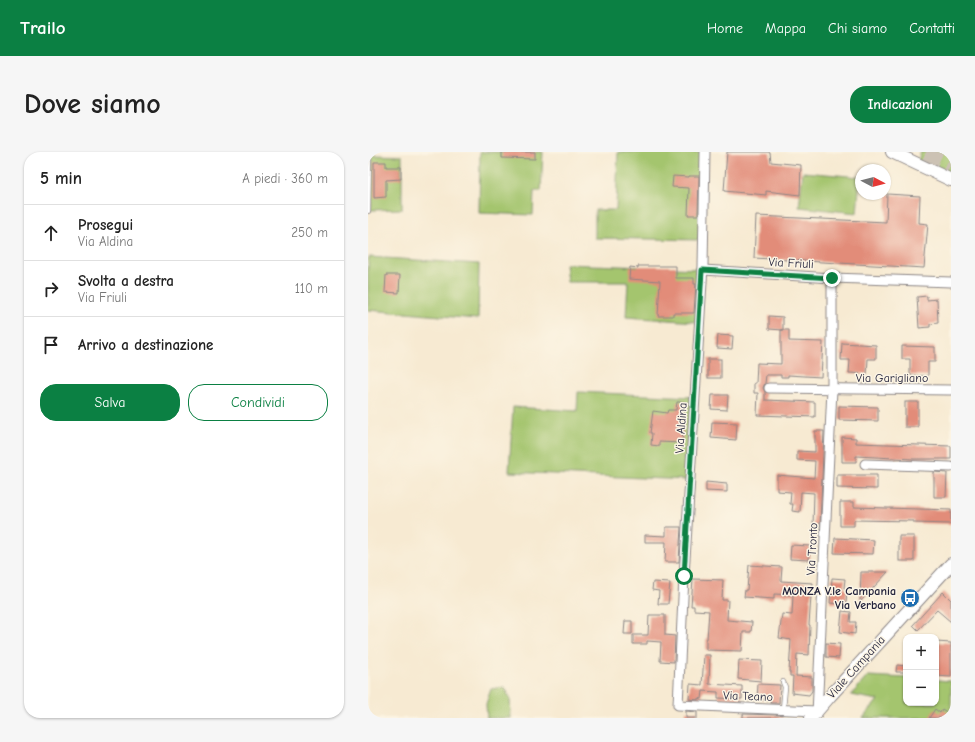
<!DOCTYPE html>
<html lang="it">
<head>
<meta charset="utf-8">
<style>
	:root { --surface:#fff; --page:#f6f6f6; --text:#222; --muted:#767676; --line:#e0e0e0; --accent:#0b8043 }
	body { margin:0; font-family:"Comic Neue",sans-serif; background:var(--page); color:var(--text) }
	.controls { position:absolute; right:12px; bottom:12px; display:grid; overflow:hidden; border-radius:8px; box-shadow:0 1px 3px #0004 }
	.controls button { width:36px; height:36px; display:grid; place-items:center; padding:0; border:0; border-bottom:1px solid var(--line); background:var(--surface); color:var(--text); font:20px sans-serif }
	.compass { position:absolute; left:487px; top:12px; width:36px; height:36px; border-radius:50%; background:var(--surface); box-shadow:0 1px 3px #0004; rotate:97deg }
	.stop { position:absolute; width:12px; height:12px; margin:-9px; border:3px solid #0b8043; border-radius:50%; background:#fff }
	.stop.end { background:#0b8043; border-color:#fff; box-shadow:0 1px 4px #0008 }
	.list { margin:0; padding:0; list-style:none }
	h2 { display:flex; justify-content:space-between; align-items:center; height:52px; margin:0; padding:0 16px; font-size:17px }
	h2 small { font-size:13px; font-weight:400; color:var(--muted) }
	.list li { display:grid; grid-template-columns:26px 1fr auto; gap:12px; align-items:center; box-sizing:border-box; height:56px; padding:0 16px; border-top:1px solid var(--line) }
	.list b { display:block; font-size:15px; white-space:nowrap }
	.list p { margin:0; font-size:13px; white-space:nowrap; color:var(--muted) }
	.list em { font-size:13px; font-style:normal; color:var(--muted) }
	.actions { display:flex; gap:8px; padding:12px 16px }
	.actions a { flex:1; padding:9px 0; border:1px solid var(--accent); border-radius:16px; text-align:center; font-size:14px; color:var(--accent) }
	.actions .main { background:var(--accent); color:#fff }
	.icon { flex:none; width:22px; height:22px; fill:none; stroke:currentColor; stroke-width:2; stroke-linecap:round; stroke-linejoin:round }
	.map { position:relative; flex:none; width:583px; height:566px; overflow:hidden; border-radius:16px }
	header { display:flex; align-items:center; gap:24px; box-sizing:border-box; height:56px; padding:0 20px; background:var(--accent); color:#fff }
	header strong { font-size:19px }
	nav { display:flex; gap:22px; margin-inline-start:auto; font-size:14px }
	.intro { display:flex; align-items:center; justify-content:space-between; box-sizing:border-box; height:96px; padding:0 24px }
	h1 { margin:0; font-size:28px }
	.button { padding:10px 18px; border-radius:16px; background:var(--accent); color:#fff; font-size:14px; font-weight:700 }
	main { display:flex; gap:24px; padding:0 24px }
	aside { flex:1; background:var(--surface); border-radius:16px; box-shadow:0 1px 3px #0004 }
	.map>svg:first-child { display:block }
	.green { fill:#a4c56e; stroke:#637454 }
	.building { fill:#e28c79 }
	.lines { fill:none; stroke-linecap:round; stroke-linejoin:round }
	.trunk-tunnel { stroke:#ccc2b4; stroke-width:16; stroke-dasharray:16 8; stroke-linecap:butt }
	.service-casing { stroke:#8c8686; stroke-width:6 }
	.minor-casing { stroke:#8c8686; stroke-width:11 }
	.tertiary-casing { stroke:#8c8686; stroke-width:14 }
	.service { stroke:#fff; stroke-width:4.5 }
	.minor { stroke:#fff; stroke-width:9 }
	.tertiary { stroke:#fff; stroke-width:12 }
	.route { stroke:#0b8043; stroke-width:5 }
	.labels { text-anchor:middle; stroke-width:3; stroke-linejoin:round; paint-order:stroke }
	.street-label { font-size:12px; fill:#22223b; stroke:#fcf5e5 }
	.poi-label { font-size:12px; font-weight:bold; fill:#22223b; stroke:#fcf5e5; text-anchor:end }
</style>
</head>
<body>
<header>
<strong>Trailo</strong>
<nav><a>Home</a><a>Mappa</a><a>Chi siamo</a><a>Contatti</a></nav>
</header>
<div class="intro"><h1>Dove siamo</h1><a class="button">Indicazioni</a></div>
<main>
<aside>
<h2>5 min<small>A piedi · 360 m</small></h2>
<ul class="list">
<li><svg class="icon" aria-label="ahead" viewBox="0 0 24 24"><path d="M12 20V5M6 11l6-6 6 6"/></svg><div><b>Prosegui</b><p>Via Aldina</p></div><em>250 m</em></li>
<li><svg class="icon" aria-label="right" viewBox="0 0 24 24"><path d="M7 20v-9h11M14 6l5 5-5 5"/></svg><div><b>Svolta a destra</b><p>Via Friuli</p></div><em>110 m</em></li>
<li><svg class="icon" aria-label="arrive" viewBox="0 0 24 24"><path d="M6 21V4h12l-3 4 3 4H6"/></svg><div><b>Arrivo a destinazione</b></div></li>
</ul>
<div class="actions"><a class="main">Salva</a><a>Condividi</a></div>
</aside>
<div class="map">
<svg width="583" height="566" viewBox="0 0 583 566">
	<rect width="100%" height="100%" fill="#fcf5e5"/>
	<filter id="ink" filterUnits="userSpaceOnUse"><feTurbulence type="fractalNoise" baseFrequency=".025" numOctaves="2"/><feDisplacementMap in="SourceGraphic" scale="8" xChannelSelector="R" yChannelSelector="G"/><feConvolveMatrix kernelMatrix="1 2 1 2 8 2 1 2 1" color-interpolation-filters="sRGB"/></filter>
	<filter id="wash" filterUnits="userSpaceOnUse"><feTurbulence type="fractalNoise" baseFrequency=".012" numOctaves="4" result="noise"/><feDisplacementMap in="SourceGraphic" scale="16" xChannelSelector="R" yChannelSelector="G"/><feGaussianBlur stdDeviation="0.9" result="paint"/><feColorMatrix in="noise" values="0 0 0 0 0 0 0 0 0 0 0 0 0 0 0 0 0 1.4 0 .05"/><feComposite in="paint" operator="in"/></filter>
	<g filter="url(#wash)">
		<rect width="100%" height="100%" fill="#f7ead2"/>
		<g class="green">
			<path d="M112 0H175L173 39H166L165 63 111 61Z"/>
			<path d="M250 0H333L332 88 227 86V58H248Z"/>
			<path d="M553 0H583V24L550 8Z"/>
			<path d="M5 3 34 4V57L3 58Z"/>
			<path d="M435 20 492 25 489 61 431 55Z"/>
			<path d="M1 105 111 112 110 167 0 158V118Z"/>
			<path d="M197 112 331 117 328 170 258 165 260 130H199Z"/>
			<path d="M210 240 324 245 319 328 141 320 145 255 209 259Z"/>
			<path d="M500 524 538 526V551H568V528L583 529V566H495L510 548 483 543Z"/>
			<path d="M136 535 142 547 143 566H119L118 552 123 537Z"/>
		</g>
		<g id="blocks">
			<g class="building">
				<path d="M134 0H167V7L134 6Z"/>
				<path d="M359 0H402L403 10 433 13 432 43 398 39V43L356 39Z"/>
				<path d="M6 10H18V15H33V27L18 28V45L6 46Z"/>
				<path d="M305 24 321 25V24H331L330 63H320L321 36 304 35Z"/>
				<path d="M519 42 552 44 551 71 560 72 556 116 386 106 388 64 518 70Z"/>
				<path d="M270 114H308V126H326V132H328L326 161H305V164H290L292 129 261 127 262 115 270 116Z"/>
				<path d="M18 123H32L31 141 17 140Z"/>
				<path d="M559 144V148L569 147 570 171 562 172V175L551 176 549 145Z"/>
				<path d="M401 164 415 165V178L401 177Z"/>
				<path d="M413 178H421V189L455 190 453 225 420 223V225H413V223H398L397 231 395 236 397 240V248L447 250V265L389 263 390 241H386V231H388L389 211 413 212Z"/>
				<path d="M350 183 365 184 364 197 349 196Z"/>
				<path d="M474 191 508 193V207H500L499 222 481 221 482 208H473Z"/>
				<path d="M534 194 567 195V210H560V224L542 223V207H534Z"/>
				<rect x="340" y="207" width="13" height="19"/>
				<path d="M344 243H360L359 258 343 257Z"/>
				<path d="M309 250H317L314 291 291 290V294L283 293 284 281H282L285 259 299 261 300 258H308Z"/>
				<rect x="537" y="250" width="13" height="25"/>
				<path d="M471 254 510 255V269L471 268Z"/>
				<path d="M344 270 369 271 368 288 343 286Z"/>
				<path d="M447 279H456L452 374H445L446 341 433 340 432 360 424 359 425 352H422L423 340 409 339V323L446 326 447 309 429 308V299L447 300Z"/>
				<path d="M474 285 488 286V291L583 294V307H545L488 304V310H474Z"/>
				<path d="M566 320 579 321 578 345H566Z"/>
				<path d="M469 323H509V337L469 336Z"/>
				<path d="M338 330 359 332V340L338 339Z"/>
				<path d="M472 350H486V355L583 358V372L546 371V369L486 368V374H472Z"/>
				<path d="M298 375H313L311 410H297L298 390H277V383L298 384Z"/>
				<rect x="531" y="384" width="15" height="25"/>
				<path d="M467 386 506 388 505 402 466 401Z"/>
				<path d="M423 393 442 394 441 408 422 407Z"/>
				<path d="M381 413 414 415 413 429 445 431 444 444H443L441 473H442L441 503 429 502 428 524 444 525V539L441 543 424 541 425 524H422V520H421L423 488 411 486 414 462 424 463 425 443 406 442V447L376 445 377 438H379Z"/>
				<path d="M493 420H520L492 450Z"/>
				<path d="M464 426 477 427 476 436 479 437 478 452 462 451Z"/>
				<path d="M325 427 355 428 354 448H360L359 468 384 470 383 480H375L374 499 338 498V487H339L341 459 326 458V454H323Z"/>
				<path d="M285 430 302 431 300 452H290L291 439 284 438Z"/>
				<path d="M575 440 583 448V470L569 458 550 478 545 473Z"/>
				<path d="M474 459 483 460 482 470H488L487 482 472 480Z"/>
				<path d="M281 463H297V483L307 484 306 510 292 509 293 490 279 489V492H265V483H280Z"/>
				<path d="M257 469H264V482H256Z"/>
				<path d="M568 490 583 491V525L568 524Z"/>
				<path d="M458 491 472 492 471 506 458 505Z"/>
				<path d="M336 503H342L341 532 374 534V547L350 546V540L335 539 334 547 330 546V548L321 547 322 532 334 533Z"/>
				<path d="M371 508 394 509 393 529 370 527Z"/>
				<path d="M529 513 538 514V520H528Z"/>
				<path d="M390 532 412 533 411 551H402V548H389Z"/>
				<path d="M567 557 572 561 574 557 583 563V566H561Z"/>
				<path d="M318 559 329 560V566H318Z"/>
				<path d="M375 562 412 563 415 566H375Z"/>
			</g>
		</g>
	</g>
	<g filter="url(#ink)">
		<use href="#blocks" fill-opacity="0" stroke="#8c8686" stroke-width="1"/>
		<g class="lines">
			<path class="trunk-tunnel" d="M558 0 583 12"/>
			<g class="service-casing">
				<g id="service">
					<path d="M0 59 1 0"/>
					<path d="M415 530 417 535 415 557"/>
				</g>
			</g>
			<g class="minor-casing">
				<g id="minor">
					<path d="M337 0 335 114 316 424 310 553 449 559"/>
					<path d="M335 118 464 126 583 130"/>
					<path d="M401 236 583 238"/>
					<path d="M497 312 583 315"/>
					<path d="M449 562 464 237V126"/>
				</g>
			</g>
			<g class="tertiary-casing">
				<g id="tertiary">
					<path d="M524 0 583 28"/>
					<path d="M443 566 462 544 583 412"/>
				</g>
			</g>
			<use href="#service" class="service"/>
			<use href="#minor" class="minor"/>
			<use href="#tertiary" class="tertiary"/>
		</g>
	</g>
	<g class="lines" filter="url(#ink)">
		<path class="route" d="M316 424 334 118 464 126"/>
	</g>
	<defs>
		<g id="bus-disc" transform="scale(1)"><circle r="9.5" fill="#1f6fb2" stroke="#fcf5e5"/><path d="M-5-6H5V4H4V6H2V4H-2V6H-4V4H-5ZM-3.5-4V0h7V-4ZM-3.5 1.2v1.5H-2V1.2ZM2 1.2v1.5H3.5V1.2Z" fill="#fff"/></g>
	</defs>
	<g fill-rule="evenodd">
		<use href="#bus-disc" x="542" y="446"/>
	</g>
	<g class="labels">
		<g class="street-label">
			<text transform="translate(423 111) rotate(3)" y="4">Via Friuli</text>
			<text x="524" y="230">Via Garigliano</text>
			<text transform="translate(313 276) rotate(-86)" y="4">Via Aldina</text>
			<text transform="translate(444 397) rotate(-87)" y="4">Via Tronto</text>
			<text transform="translate(488 515) rotate(-48)" y="4">Viale Campania</text>
			<text transform="translate(380 544) rotate(2)" y="4">Via Teano</text>
		</g>
		<g class="poi-label">
			<text x="528" y="443">MONZA V.le Campania<tspan x="528" dy="14">Via Verbano</tspan></text>
		</g>
	</g>
</svg>
<div class="controls">
<button>+</button>
<button>−</button>
</div>
<svg class="compass" viewBox="-18 -18 36 36"><path d="M0-13l5 13h-10z" fill="#e53935"/><path d="M0 13l5-13h-10z" fill="#767676"/></svg>
<div class="stop" style="left:316px;top:424px"></div>
<div class="stop end" style="left:464px;top:126px"></div>
</div>
</main>
</body>
</html>
